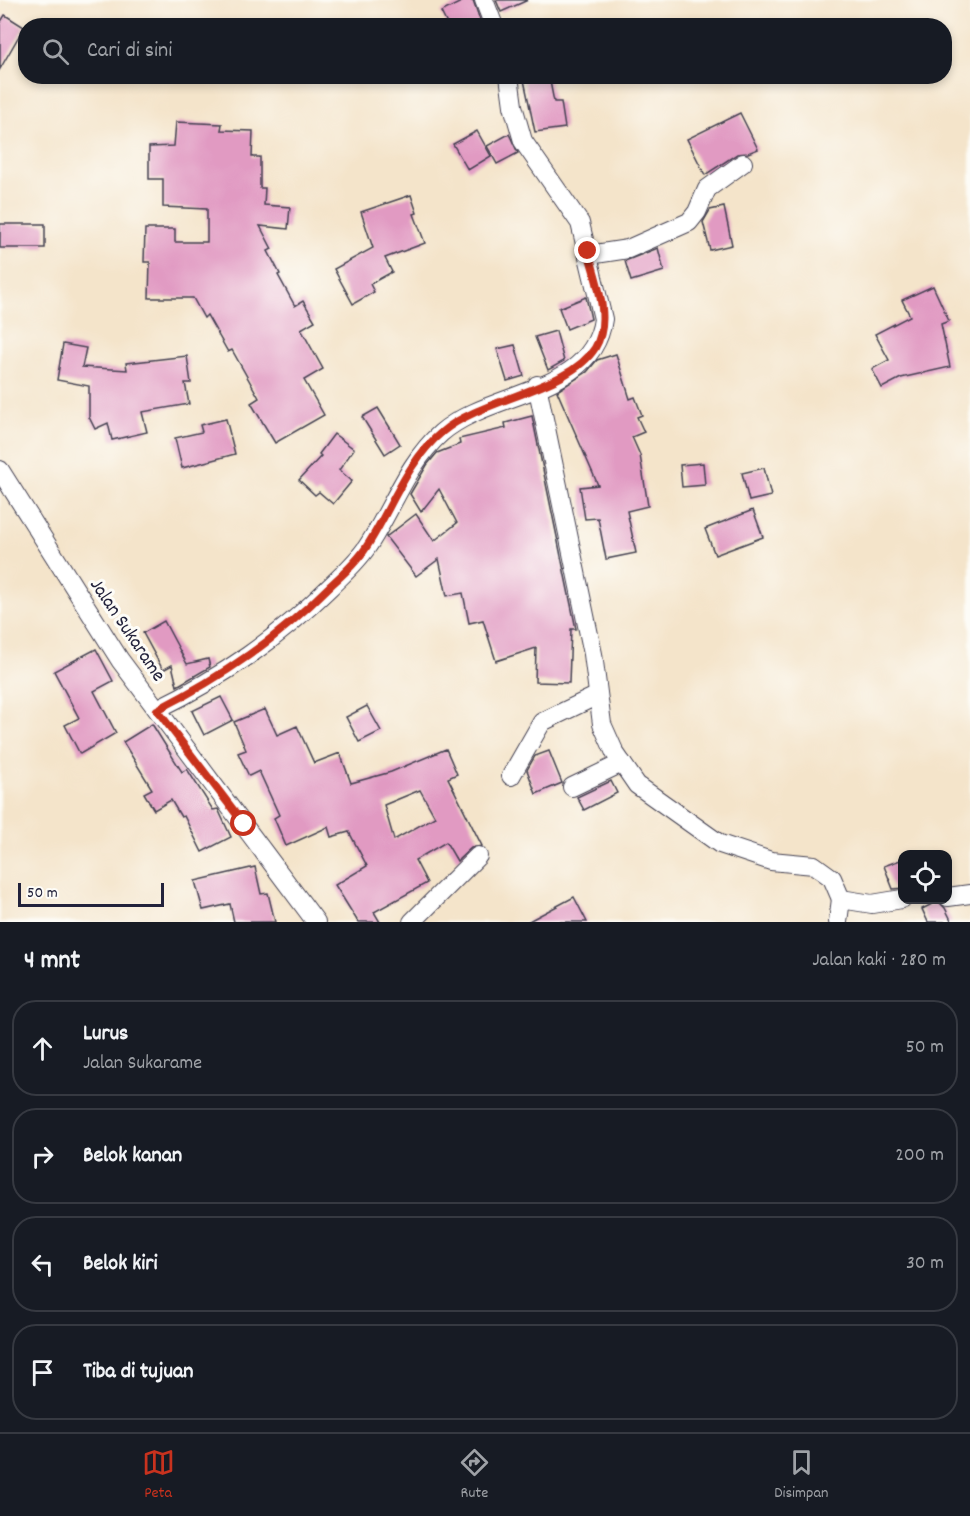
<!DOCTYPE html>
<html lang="id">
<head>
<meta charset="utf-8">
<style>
	:root { --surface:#171b24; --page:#20242c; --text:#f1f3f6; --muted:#9ea1a6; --line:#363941; --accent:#c8321e }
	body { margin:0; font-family:Dekko,sans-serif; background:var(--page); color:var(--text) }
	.controls { position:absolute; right:18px; bottom:18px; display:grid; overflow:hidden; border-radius:12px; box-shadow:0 3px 9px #0003 }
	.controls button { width:54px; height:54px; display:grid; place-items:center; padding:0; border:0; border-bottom:2px solid var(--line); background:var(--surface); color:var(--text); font:30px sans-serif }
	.scale { position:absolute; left:18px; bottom:15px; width:146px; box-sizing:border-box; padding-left:6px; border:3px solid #22223b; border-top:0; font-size:16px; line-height:21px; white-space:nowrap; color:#22223b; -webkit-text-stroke:4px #fdfcf7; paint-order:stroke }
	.stop { position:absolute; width:18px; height:18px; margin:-14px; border:4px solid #c8321e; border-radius:50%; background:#fff }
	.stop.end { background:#c8321e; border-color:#fff; box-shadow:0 2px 6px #0008 }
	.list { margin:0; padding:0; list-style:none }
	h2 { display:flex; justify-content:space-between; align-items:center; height:78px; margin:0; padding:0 24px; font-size:26px }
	h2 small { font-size:20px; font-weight:400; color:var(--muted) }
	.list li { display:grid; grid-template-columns:39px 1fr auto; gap:18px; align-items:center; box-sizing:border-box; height:96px; margin:0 12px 12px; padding:0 12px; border:2px solid var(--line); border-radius:24px }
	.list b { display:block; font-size:22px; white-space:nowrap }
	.list p { margin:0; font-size:20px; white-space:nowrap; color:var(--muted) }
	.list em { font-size:20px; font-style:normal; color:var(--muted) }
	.icon { flex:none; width:33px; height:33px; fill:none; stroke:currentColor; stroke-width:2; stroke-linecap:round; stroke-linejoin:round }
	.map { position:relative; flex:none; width:970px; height:922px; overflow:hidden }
	.search { position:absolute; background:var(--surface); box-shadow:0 3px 9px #0003; left:18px; right:18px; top:18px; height:66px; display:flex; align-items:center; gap:15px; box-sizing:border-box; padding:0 21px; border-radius:24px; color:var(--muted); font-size:22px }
	.sheet { height:510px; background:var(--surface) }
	nav { display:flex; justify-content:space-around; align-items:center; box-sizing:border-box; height:84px; border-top:2px solid var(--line); background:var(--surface); font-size:16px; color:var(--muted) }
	nav a { display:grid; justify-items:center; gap:3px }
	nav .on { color:var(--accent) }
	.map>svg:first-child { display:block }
	.building { fill:#e19ac2; fill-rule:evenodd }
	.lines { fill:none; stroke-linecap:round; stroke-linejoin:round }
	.minor-casing { stroke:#423f50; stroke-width:20 }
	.minor { stroke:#fff; stroke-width:18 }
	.route { stroke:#c8321e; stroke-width:8 }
	.labels { text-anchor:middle; stroke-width:6; stroke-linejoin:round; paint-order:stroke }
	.street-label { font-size:20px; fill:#22223b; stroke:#fdfcf7 }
</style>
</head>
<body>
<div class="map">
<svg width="970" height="922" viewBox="0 0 970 922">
	<rect width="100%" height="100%" fill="#fdfcf7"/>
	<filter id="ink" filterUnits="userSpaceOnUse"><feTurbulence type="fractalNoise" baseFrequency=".0167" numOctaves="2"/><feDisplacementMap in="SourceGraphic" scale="12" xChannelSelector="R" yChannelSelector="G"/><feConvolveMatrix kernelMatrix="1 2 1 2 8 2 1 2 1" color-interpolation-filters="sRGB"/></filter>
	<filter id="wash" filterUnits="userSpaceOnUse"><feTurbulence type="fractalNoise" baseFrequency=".008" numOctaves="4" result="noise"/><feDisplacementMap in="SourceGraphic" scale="24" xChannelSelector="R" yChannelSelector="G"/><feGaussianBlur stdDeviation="1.35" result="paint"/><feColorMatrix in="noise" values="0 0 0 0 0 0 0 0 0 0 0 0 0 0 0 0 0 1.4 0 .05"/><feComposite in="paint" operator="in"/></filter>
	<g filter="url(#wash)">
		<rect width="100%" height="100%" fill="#f4e4ca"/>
		<g id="blocks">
			<g class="building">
				<path d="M465 0H473L482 26H448L441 12Z"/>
				<path d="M496 0H528L501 12Z"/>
				<path d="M5 15 24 27 0 69V23Z"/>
				<path d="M541 76H549L554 102H561L565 128 535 132 524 80Z"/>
				<path d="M740 113 758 149 748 153 737 154 705 175 687 139Z"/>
				<path d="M176 122 222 124 221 130 253 131 252 157H260V188H265L264 205 290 207 288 229 260 226 272 249 268 251 280 274 278 275 295 306 303 301 315 321 301 329 323 369 304 380 324 415 275 443 251 403 259 398 232 350 228 352 207 315 204 318 193 298H149L150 262H144L145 229H175V242H207V209L163 207V179H149V147L174 146Z"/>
				<path d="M477 131 491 156 468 170 453 144Z"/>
				<path d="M509 134 518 153 497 164 487 146Z"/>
				<path d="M411 195 417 213 414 214 425 243 385 258 392 272 370 284 374 292 353 304 334 269 373 248 361 212Z"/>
				<path d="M724 207 732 245 710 250 703 222 710 210Z"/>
				<rect x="0" y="224" width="45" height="24"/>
				<path d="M658 248 664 271 631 281 625 261Z"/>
				<path d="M933 286 949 321 941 324 950 367 901 378 882 388 872 369 889 360 875 334 910 316 902 300Z"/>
				<path d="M586 297 591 319 567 329 559 308Z"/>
				<path d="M556 331 564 361 548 370 535 337Z"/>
				<path d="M63 344 86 348 82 367 127 370 126 363 187 356 191 383H185L189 404 142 412 147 432 112 440 108 423 95 429 89 417V386L57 380Z"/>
				<path d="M515 345 524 376 507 381 497 349Z"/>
				<path d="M616 354 630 399 635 397 642 415 637 417 644 432 632 437 640 455 648 506 627 511 636 553 606 559 598 518 585 519 580 487 598 485 557 391 587 372 597 360Z"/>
				<path d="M378 408 400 444 385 454 362 417Z"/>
				<path d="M532 416 576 629H571L569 683 535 682 536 648 496 661 483 620 469 623 463 593 447 596 439 559 416 576 386 537 416 514 434 541 457 523 439 489 421 512 410 494 427 465 437 453 460 444 459 439 506 428 505 423Z"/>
				<path d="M226 419 235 454 182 468 175 438 202 432 200 425Z"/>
				<path d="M334 434 354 449 339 470 352 481 333 504 319 492 315 495 299 480 321 456 319 454Z"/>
				<path d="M703 463 705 485 682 487 680 465Z"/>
				<path d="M764 468 771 496 749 501 742 473Z"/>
				<path d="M753 510 763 537 715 555 705 529Z"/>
				<path d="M164 621 187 664 208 659 210 667 177 686 172 665 163 670 143 633Z"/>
				<path d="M96 649 113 681 94 691 116 733 80 754 65 725 79 718 54 671Z"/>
				<path d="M221 697 233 720 204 735 192 711Z"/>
				<path d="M367 706 381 731 359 742 346 717Z"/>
				<path d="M265 709 277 735 297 726 314 763 340 753 351 783 391 772 446 749 457 774 448 778 482 846 471 848 457 861 446 842 415 860 427 883 374 912 380 922H358L335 885 367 866 349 832 331 837 328 827 286 846 274 818 279 815 259 771 249 776 238 753 246 750 234 722ZM420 790 435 817 394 840 384 805Z"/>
				<path d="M152 724 182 772 187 769 213 810 218 809 231 837 202 852 184 816 181 817 171 800 154 810 144 793 152 789 123 742Z"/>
				<path d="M549 751 562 783 536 794 527 770 535 756Z"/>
				<path d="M611 781 617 793 584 810 577 797Z"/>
				<path d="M903 859V888L893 889 884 866Z"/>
				<path d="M255 867 261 894 268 893 275 922H234L230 904 203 910 195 881Z"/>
				<path d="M574 897 587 922H527Z"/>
				<path d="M938 901 945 908 952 922H928L922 909Z"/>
			</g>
		</g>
	</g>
	<g filter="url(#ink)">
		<use href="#blocks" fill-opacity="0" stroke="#423f50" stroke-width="1.5"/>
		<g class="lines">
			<g class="minor-casing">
				<g id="minor">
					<path d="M484 0 494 26"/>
					<path d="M589 255 628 249 689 222 697 212 707 189 743 163"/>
					<path d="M537 385 593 654 602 724 615 753 637 785 720 844 771 861 814 865 832 878 841 899"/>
					<path d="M0 470 120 660 316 922"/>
					<path d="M157 709C223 677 277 639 330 587 343 574 357 562 367 547 392 510 407 463 441 433 490 390 593 395 603 319L580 223 523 141 513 106 509 76"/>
					<path d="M511 776 542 722 598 695"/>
					<path d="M572 787 622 763"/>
					<path d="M948 897 970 894"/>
					<path d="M412 922 478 856"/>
					<path d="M838 922 841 899 872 904 902 899"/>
				</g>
			</g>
			<use href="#minor" class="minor"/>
		</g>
	</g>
	<g class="lines" filter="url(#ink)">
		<path class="route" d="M244 824 157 710C224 676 277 639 330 586 343 574 358 561 367 546 391 509 407 461 442 432 482 398 569 390 595 348 612 320 596 280 588 251"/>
	</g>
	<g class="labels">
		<g class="street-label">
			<text transform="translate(129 629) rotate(56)" y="7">Jalan Sukarame</text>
		</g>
	</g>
</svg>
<div class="controls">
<button><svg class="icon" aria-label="locate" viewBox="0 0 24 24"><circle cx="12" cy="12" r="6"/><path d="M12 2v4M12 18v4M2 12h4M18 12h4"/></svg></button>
</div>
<div class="scale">50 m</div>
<div class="stop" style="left:244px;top:824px"></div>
<div class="stop end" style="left:588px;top:251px"></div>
<div class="search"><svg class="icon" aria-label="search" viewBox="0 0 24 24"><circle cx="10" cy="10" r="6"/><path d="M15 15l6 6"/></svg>Cari di sini</div>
</div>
<section class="sheet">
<h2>4 mnt<small>Jalan kaki · 280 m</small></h2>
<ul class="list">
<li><svg class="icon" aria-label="ahead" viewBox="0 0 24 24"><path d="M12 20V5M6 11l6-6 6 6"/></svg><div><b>Lurus</b><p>Jalan Sukarame</p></div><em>50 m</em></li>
<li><svg class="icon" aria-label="right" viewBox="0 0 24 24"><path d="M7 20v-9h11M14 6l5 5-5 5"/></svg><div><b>Belok kanan</b></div><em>200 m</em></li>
<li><svg class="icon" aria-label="left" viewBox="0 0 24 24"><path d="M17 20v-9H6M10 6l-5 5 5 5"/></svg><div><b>Belok kiri</b></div><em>30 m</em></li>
<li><svg class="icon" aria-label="arrive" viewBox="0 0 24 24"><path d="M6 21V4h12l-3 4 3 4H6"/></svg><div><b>Tiba di tujuan</b></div></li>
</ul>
</section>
<nav>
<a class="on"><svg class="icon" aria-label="map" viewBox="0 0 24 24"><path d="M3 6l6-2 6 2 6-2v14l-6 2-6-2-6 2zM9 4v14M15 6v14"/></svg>Peta</a>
<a><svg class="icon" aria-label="directions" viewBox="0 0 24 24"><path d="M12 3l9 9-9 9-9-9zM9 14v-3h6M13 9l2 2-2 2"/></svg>Rute</a>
<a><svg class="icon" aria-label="saved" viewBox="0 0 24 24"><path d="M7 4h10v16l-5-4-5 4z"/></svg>Disimpan</a>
</nav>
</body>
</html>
